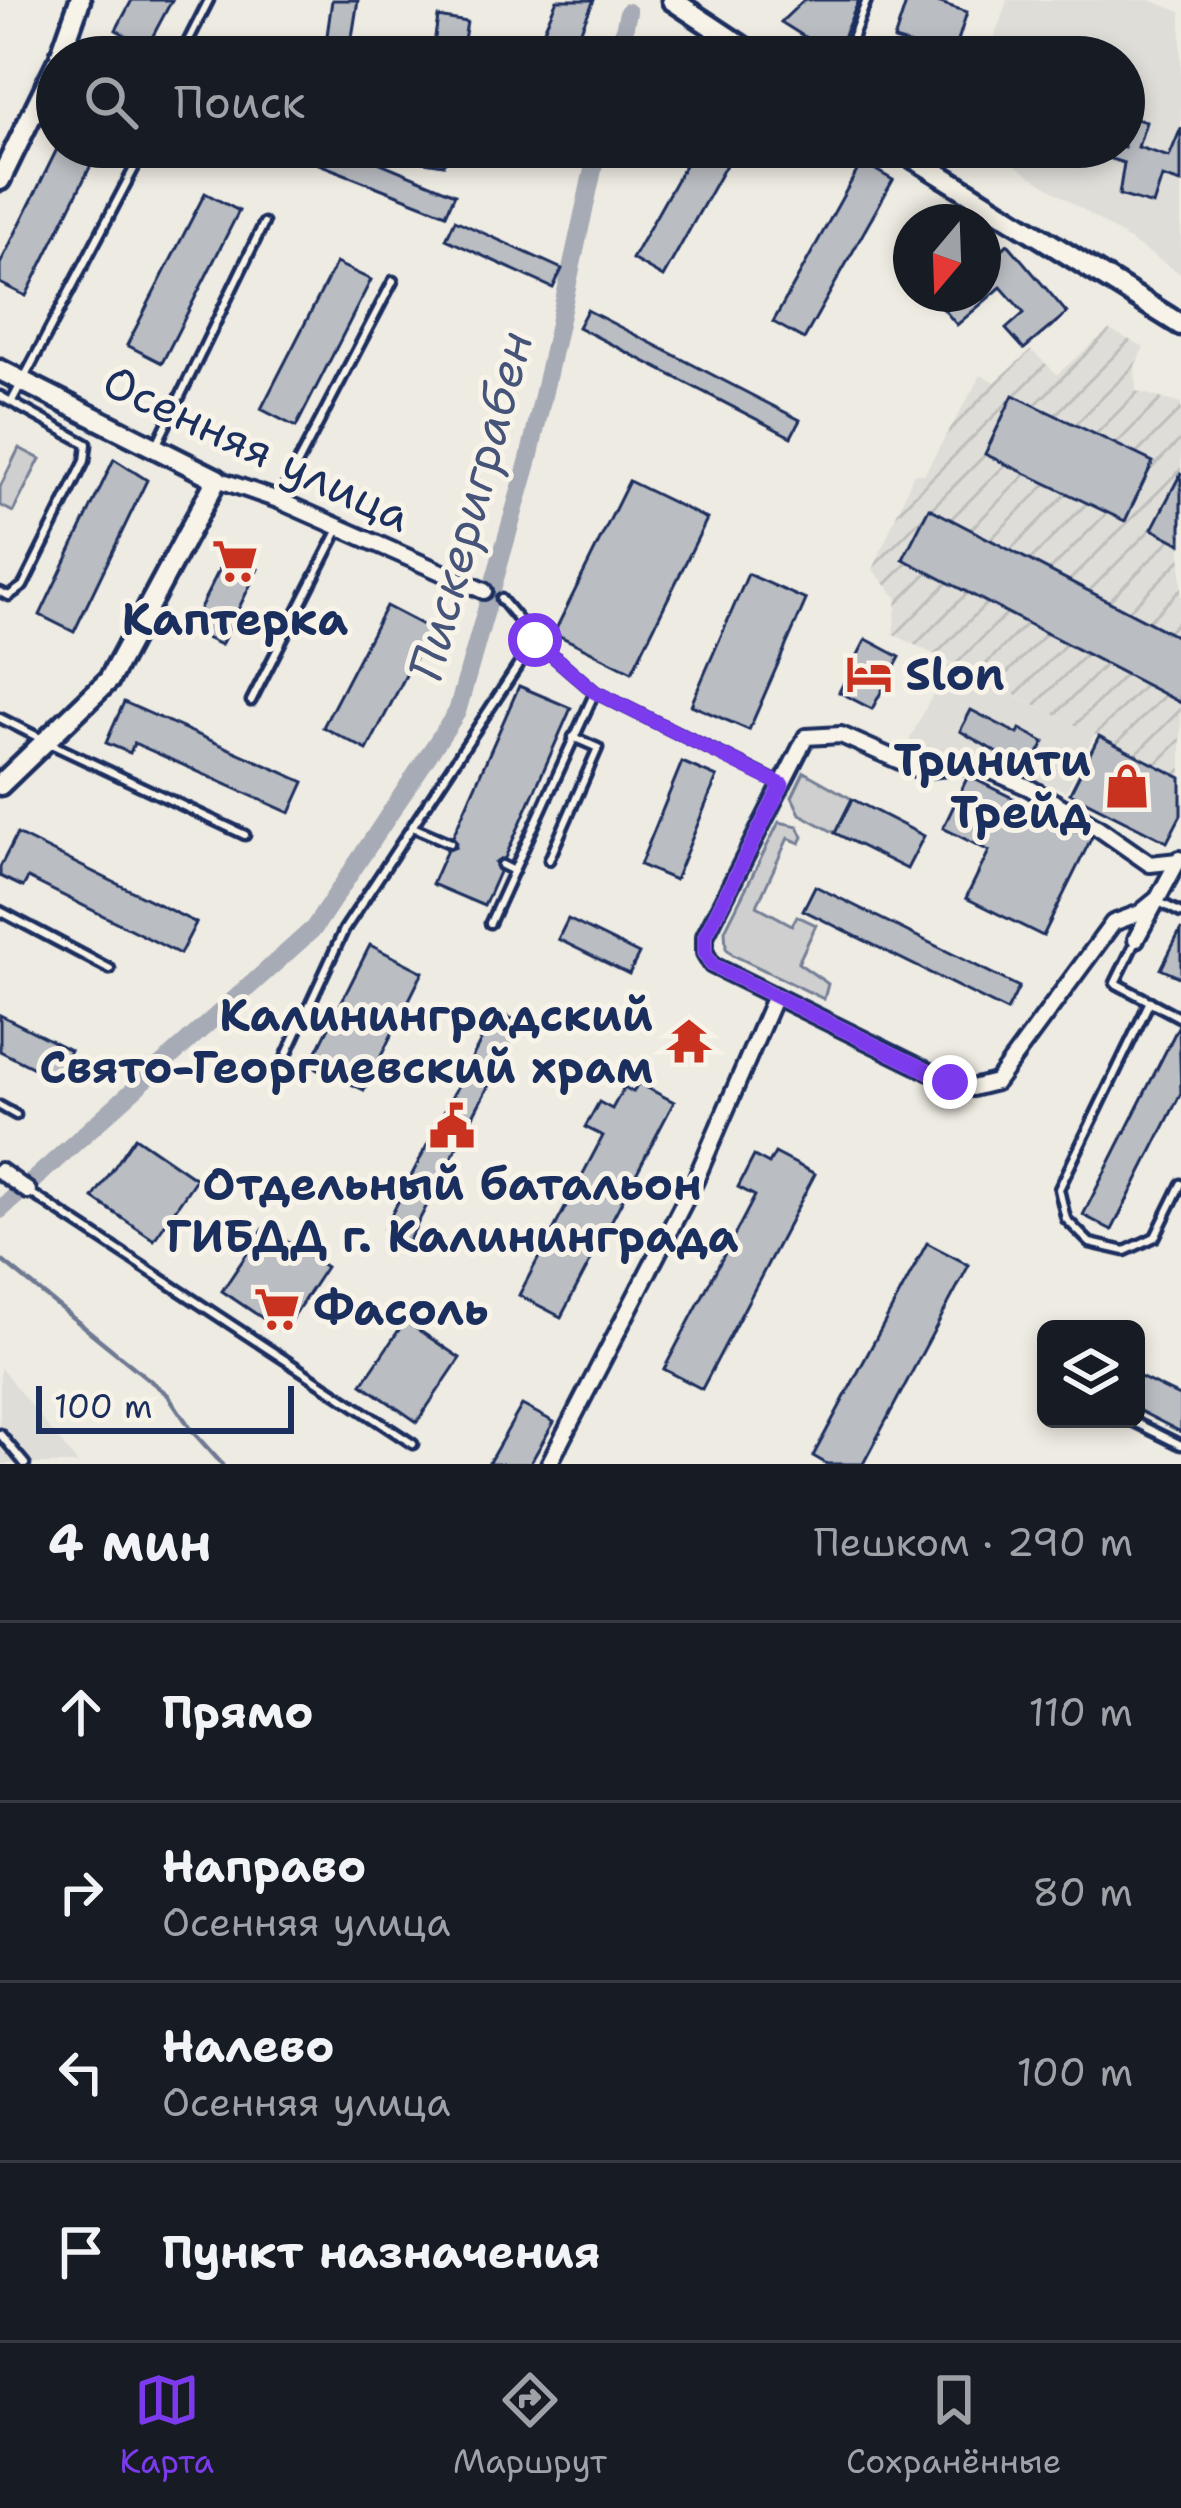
<!DOCTYPE html>
<html lang="ru">
<head>
<meta charset="utf-8">
<style>
	:root { --surface:#171b24; --page:#20242c; --text:#f1f3f6; --muted:#9ea1a6; --line:#363941; --accent:#7c3aed }
	body { margin:0; font-family:"Shantell Sans",sans-serif; background:var(--page); color:var(--text) }
	.controls { position:absolute; right:36px; bottom:36px; display:grid; overflow:hidden; border-radius:18px; box-shadow:0 6px 18px #0003 }
	.controls button { width:108px; height:108px; display:grid; place-items:center; padding:0; border:0; border-bottom:3px solid var(--line); background:var(--surface); color:var(--text); font:60px sans-serif }
	.compass { position:absolute; left:893px; top:204px; width:108px; height:108px; border-radius:50%; background:var(--surface); box-shadow:0 6px 18px #0003; rotate:199deg }
	.scale { position:absolute; left:36px; bottom:30px; width:258px; box-sizing:border-box; padding-left:12px; border:6px solid #1b2f5e; border-top:0; font-size:33px; line-height:42px; white-space:nowrap; color:#1b2f5e; -webkit-text-stroke:9px #f7f3e8; paint-order:stroke }
	.stop { position:absolute; width:36px; height:36px; margin:-27px; border:9px solid #7c3aed; border-radius:50%; background:#fff }
	.stop.end { background:#7c3aed; border-color:#fff; box-shadow:0 3px 12px #0008 }
	.list { margin:0; padding:0; list-style:none }
	h2 { display:flex; justify-content:space-between; align-items:center; height:156px; margin:0; padding:0 48px; font-size:51px }
	h2 small { font-size:39px; font-weight:400; color:var(--muted) }
	.list li { display:grid; grid-template-columns:78px 1fr auto; gap:36px; align-items:center; box-sizing:border-box; height:180px; padding:0 48px; border-top:3px solid var(--line) }
	.list b { display:block; font-size:45px; white-space:nowrap }
	.list p { margin:0; font-size:39px; white-space:nowrap; color:var(--muted) }
	.list em { font-size:39px; font-style:normal; color:var(--muted) }
	.icon { flex:none; width:66px; height:66px; fill:none; stroke:currentColor; stroke-width:2; stroke-linecap:round; stroke-linejoin:round }
	.map { position:relative; flex:none; width:1181px; height:1464px; overflow:hidden }
	.search { position:absolute; background:var(--surface); box-shadow:0 6px 18px #0003; left:36px; right:36px; top:36px; height:132px; display:flex; align-items:center; gap:30px; box-sizing:border-box; padding:0 42px; border-radius:66px; color:var(--muted); font-size:45px }
	.sheet { height:876px; background:var(--surface) }
	nav { display:flex; justify-content:space-around; align-items:center; box-sizing:border-box; height:168px; border-top:3px solid var(--line); background:var(--surface); font-size:33px; color:var(--muted) }
	nav a { display:grid; justify-items:center; gap:6px }
	nav .on { color:var(--accent) }
	.map>svg:first-child { display:block }
	.built { fill:#deddd8 }
	.industrial { fill:url(#industrial-furrows) }
	.green { fill:#cfcfcf; stroke:#757f96; stroke-width:3 }
	.lines { fill:none; stroke-linecap:round; stroke-linejoin:round }
	.stream { stroke:#6e7992; stroke-width:4.5 }
	.canal { stroke:#a6abb5; stroke-width:18 }
	.building { fill:#babdc2; stroke:#1b2f5e; stroke-width:3 }
	.lane-casing { stroke:#1b2f5e; stroke-width:15 }
	.street-casing { stroke:#1b2f5e; stroke-width:22 }
	.secondary-casing { stroke:#1b2f5e; stroke-width:27 }
	.lane { stroke:#f7f3e8; stroke-width:6 }
	.street { stroke:#f7f3e8; stroke-width:14 }
	.secondary { stroke:#f7f3e8; stroke-width:18 }
	.route { stroke:#7c3aed; stroke-width:15 }
	.labels { text-anchor:middle; stroke-width:10; stroke-linejoin:round; paint-order:stroke }
	.street-label { font-size:45px; fill:#1b2f5e; stroke:#f7f3e8 }
	.poi-label { font-size:45px; font-weight:bold; fill:#1b2f5e; stroke:#f7f3e8 }
	.water-label { font-size:48px; font-style:italic; fill:#455478; stroke:#f7f3e8 }
</style>
</head>
<body>
<div class="map">
<svg width="1181" height="1464" viewBox="0 0 1181 1464">
	<defs>
		<pattern id="industrial-furrows" width="10" height="10" patternUnits="userSpaceOnUse" patternTransform="scale(3)"><rect width="10" height="10" fill="#deddd8"/><path d="M-1 1l2-2M0 10L10 0M9 11l2-2" fill="none" stroke="#bebebc"/></pattern>
	</defs>
	<rect width="100%" height="100%" fill="#eeebe2"/>
	<filter id="ink" filterUnits="userSpaceOnUse"><feTurbulence type="fractalNoise" baseFrequency=".00833" numOctaves="2"/><feDisplacementMap in="SourceGraphic" scale="24" xChannelSelector="R" yChannelSelector="G"/><feConvolveMatrix kernelMatrix="1 2 1 2 8 2 1 2 1" color-interpolation-filters="sRGB"/></filter>
	<g filter="url(#ink)">
		<g class="built">
			<path d="M1007 0H1150L1181 12V274L987 147H1124V57H988Z"/>
			<path d="M949 663 1095 734 1066 791 981 759 920 761 902 754Z"/>
			<path d="M0 1367 78 1464H0Z"/>
		</g>
		<path class="industrial" d="M1109 330 1144 347 1135 366 1136 391 1181 404V815L1167 842 1070 793 1098 736 893 634 897 598 873 570 914 473 924 474 981 375 995 382 1031 350 1057 374Z"/>
		<g class="green">
			<path d="M19 448 40 459 13 512 0 505V487Z"/>
			<path d="M804 772 852 799 835 833 800 814 792 797Z"/>
			<path d="M779 822 798 826 803 837 800 843 788 838 757 906 792 925 797 916 816 925 798 963 828 984 824 999 733 955 726 948 725 930Z"/>
		</g>
		<g class="lines">
			<path class="stream" d="M0 1259 168 1395 193 1432 222 1464"/>
			<g class="canal">
				<path d="M618 57 628 12"/>
				<path d="M0 1210 314 928 457 712 529 459 598 147"/>
			</g>
		</g>
		<g class="building">
			<path d="M132 0H172L147 47 116 30Z"/>
			<path d="M332 0H358L351 44 385 49 384 57H324Z"/>
			<path d="M557 0H594L569 57H532Z"/>
			<path d="M804 0H859L835 56 781 22Z"/>
			<path d="M907 0H932L967 12 953 57 894 40Z"/>
			<path d="M438 17 467 22 461 57H432Z"/>
			<path d="M1124 115 1146 122 1138 147 1169 157 1181 128V183L1162 177 1153 205 1119 195 1124 163 1082 150V147H1124Z"/>
			<path d="M58 147H100L26 296 0 283V264Z"/>
			<path d="M276 147H369L366 157 455 194 446 214Z"/>
			<path d="M378 147H447L444 165 378 155Z"/>
			<path d="M695 147H736L663 277 632 259Z"/>
			<path d="M862 162 893 180 804 339 773 322Z"/>
			<path d="M205 193 239 211 162 363 127 345Z"/>
			<path d="M455 220 562 269 553 288 446 239Z"/>
			<path d="M1008 244 1067 313 1024 349 1006 329 1024 313 1001 287 957 325 939 304 950 294H983V266Z"/>
			<path d="M336 263 371 280 296 427 261 409Z"/>
			<path d="M587 310 800 420 791 437 578 327Z"/>
			<path d="M1013 395 1153 462 1125 521 985 454Z"/>
			<path d="M114 459 147 480 74 632 40 615Z"/>
			<path d="M1181 473V544L1152 529Z"/>
			<path d="M629 481 707 519 632 672 554 633Z"/>
			<path d="M929 508 1181 639V703L903 559Z"/>
			<path d="M227 554 258 569 221 645 189 630Z"/>
			<path d="M748 574 806 600 749 730 691 705Z"/>
			<path d="M386 606 430 629 367 750 323 727Z"/>
			<path d="M866 639 900 657 872 709 839 692Z"/>
			<path d="M519 686 571 708 505 858 495 863 499 872 484 906 432 884 447 850 456 847 453 836Z"/>
			<path d="M124 702 304 782 290 813 134 743 130 753 106 743Z"/>
			<path d="M971 710 1018 734 1020 729 1044 742 1029 771 960 731Z"/>
			<path d="M1099 736 1181 778V815L1167 842 1070 793Z"/>
			<path d="M682 762 717 777 675 880 640 865Z"/>
			<path d="M968 776 1092 837 1043 936 966 898 989 851 943 828Z"/>
			<path d="M852 799 924 836 907 869 835 833Z"/>
			<path d="M17 834 196 923 180 954 28 878 23 887 0 876V867Z"/>
			<path d="M815 886 1019 987 1007 1011 803 910Z"/>
			<path d="M568 919 639 954 629 974 558 939Z"/>
			<path d="M1181 929V978L1161 969Z"/>
			<path d="M370 945 423 972 364 1090 310 1065Z"/>
			<path d="M496 1011 521 1023 408 1242 384 1229Z"/>
			<path d="M0 1015 70 1050 56 1079 0 1051Z"/>
			<path d="M1179 1025 1181 1093 1112 1230 1083 1215Z"/>
			<path d="M638 1083 674 1102 561 1317 519 1295 603 1136 585 1127 599 1102 612 1109 624 1087 633 1092Z"/>
			<path d="M135 1137 196 1179 154 1240 93 1198Z"/>
			<path d="M775 1153 815 1174 702 1389 664 1369 755 1196 738 1187 754 1156 769 1164Z"/>
			<path d="M265 1227 326 1267 283 1332 222 1291Z"/>
			<path d="M927 1243 969 1265 863 1464H827L813 1456Z"/>
			<path d="M405 1321 460 1358 417 1422 362 1384Z"/>
			<path d="M1136 1375 1181 1397V1432L1136 1409Z"/>
			<path d="M522 1405 554 1422 530 1464H488Z"/>
		</g>
		<g class="lines">
			<g class="lane-casing">
				<g id="lane">
					<path d="M72 41 106 57"/>
					<path d="M180 57 209 0"/>
					<path d="M845 57 867 0"/>
					<path d="M0 396 87 444 85 461 23 586 9 596 0 592"/>
					<path d="M12 401 137 163"/>
					<path d="M156 446 264 223"/>
					<path d="M280 497 393 281"/>
					<path d="M501 599 535 640"/>
					<path d="M251 701 339 529"/>
					<path d="M0 718 40 738"/>
					<path d="M51 744 245 835"/>
					<path d="M415 828 450 843"/>
					<path d="M549 860 598 748 573 737"/>
					<path d="M502 865 514 871"/>
					<path d="M1157 901 1181 913"/>
					<path d="M0 911 110 969"/>
					<path d="M490 923 595 692"/>
					<path d="M1136 940 1115 983 1181 1018"/>
					<path d="M1150 1001 1059 1189 1066 1219 1090 1243 1125 1251 1155 1237 1181 1184"/>
					<path d="M286 1056 344 930 535 640 595 692 779 783"/>
					<path d="M0 1106 16 1115"/>
					<path d="M31 1193 413 1444"/>
					<path d="M1128 1419 1181 1445"/>
					<path d="M0 1434 25 1464"/>
				</g>
			</g>
			<g class="street-casing">
				<g id="street">
					<path d="M217 479 278 500 484 591"/>
					<path d="M1156 900 1140 913 1113 923 996 1082 972 1088 950 1082 712 965 705 953V936L806 737 841 735 920 770 976 764 1028 787 1097 827 1150 864 1178 861"/>
					<path d="M1136 939 1179 859"/>
					<path d="M0 1171 28 1191"/>
					<path d="M549 1464 695 1181 775 996"/>
				</g>
			</g>
			<g class="secondary-casing">
				<g id="secondary">
					<path d="M672 0 758 57"/>
					<path d="M60 57 80 0"/>
					<path d="M896 147 1181 325"/>
					<path d="M0 180 57 63"/>
					<path d="M0 370 217 479 109 680 0 785"/>
				</g>
			</g>
			<use href="#lane" class="lane"/>
			<use href="#street" class="street"/>
			<use href="#secondary" class="secondary"/>
		</g>
	</g>
	<g class="lines" filter="url(#ink)">
		<path class="route" d="M535 640 595 692 782 785 705 936V953L712 965 950 1082"/>
	</g>
	<defs>
		<g id="supermarket-bare" transform="scale(3.6)"><path d="M-6-5.5h2.5l.6 2H6L4.5 2H-2.5L-4.4-4H-6ZM-1.5 3.2a1.3 1.3 0 1 0 .1 0ZM3 3.2a1.3 1.3 0 1 0 .1 0Z" fill="#c8321e" stroke="#f7f3e8" stroke-width="2.5" paint-order="stroke"/></g>
		<g id="hotel-bare" transform="scale(3.6)"><path d="M-6-4.5h1.5V1H6V5H4.5V3h-9V5H-6ZM-4 0a1.8 1.8 0 1 1 3.6 0ZM.5 0V-2.5h3Q6-2.5 6 0Z" fill="#c8321e" stroke="#f7f3e8" stroke-width="2.5" paint-order="stroke"/></g>
		<g id="shop-bare" transform="scale(3.6)"><path d="M-5-2.5h2.3a2.7 3.5 0 0 1 5.4 0H5L5.5 6h-11ZM-1.5-2.5h3a1.5 2.3 0 0 0-3 0Z" fill="#c8321e" stroke="#f7f3e8" stroke-width="2.5" paint-order="stroke"/></g>
		<g id="temple-bare" transform="scale(3.6)"><path d="M0-6L5-2H3V0L6.5 2.5H4V6H1.5V3h-3V6H-4V2.5H-6.5L-3 0V-2H-5Z" fill="#c8321e" stroke="#f7f3e8" stroke-width="2.5" paint-order="stroke"/></g>
		<g id="civic-bare" transform="scale(3.6)"><path d="M-.6-6.5H3V-4.5H.6V-3L4-1V1h2V6H-6V1h2V-1L-.6-3ZM-1.2 2.5V6h2.4V2.5Z" fill="#c8321e" stroke="#f7f3e8" stroke-width="2.5" paint-order="stroke"/></g>
	</defs>
	<g fill-rule="evenodd">
		<use href="#supermarket-bare" x="235" y="561"/>
		<use href="#hotel-bare" x="869" y="674"/>
		<use href="#shop-bare" x="1127" y="786"/>
		<use href="#temple-bare" x="689" y="1041"/>
		<use href="#civic-bare" x="452" y="1126"/>
		<use href="#supermarket-bare" x="277" y="1309"/>
	</g>
	<g class="labels">
		<g class="street-label">
			<text transform="translate(257 448) rotate(25)" y="16">Осенняя улица</text>
		</g>
		<g class="poi-label">
			<text x="235" y="635">Каптерка</text>
			<text x="905" y="690" text-anchor="start">Slon</text>
			<text x="1091" y="776" text-anchor="end">Тринити<tspan x="1091" dy="52">Трейд</tspan></text>
			<text x="653" y="1031" text-anchor="end">Калининградский<tspan x="653" dy="52">Свято-Георгиевский храм</tspan></text>
			<text x="452" y="1200">Отдельный батальон<tspan x="452" dy="52">ГИБДД г. Калининграда</tspan></text>
			<text x="313" y="1325" text-anchor="start">Фасоль</text>
		</g>
		<g class="water-label">
			<text transform="translate(470 506) rotate(-75)" y="17">Пискериграбен</text>
		</g>
	</g>
</svg>
<div class="controls">
<button><svg class="icon" aria-label="layers" viewBox="0 0 24 24"><path d="M12 4l9 5-9 5-9-5zM3 14l9 5 9-5"/></svg></button>
</div>
<svg class="compass" viewBox="-18 -18 36 36"><path d="M0-13l5 13h-10z" fill="#e53935"/><path d="M0 13l5-13h-10z" fill="#9ea1a6"/></svg>
<div class="scale">100 m</div>
<div class="stop" style="left:535px;top:640px"></div>
<div class="stop end" style="left:950px;top:1082px"></div>
<div class="search"><svg class="icon" aria-label="search" viewBox="0 0 24 24"><circle cx="10" cy="10" r="6"/><path d="M15 15l6 6"/></svg>Поиск</div>
</div>
<section class="sheet">
<h2>4 мин<small>Пешком · 290 m</small></h2>
<ul class="list">
<li><svg class="icon" aria-label="ahead" viewBox="0 0 24 24"><path d="M12 20V5M6 11l6-6 6 6"/></svg><div><b>Прямо</b></div><em>110 m</em></li>
<li><svg class="icon" aria-label="right" viewBox="0 0 24 24"><path d="M7 20v-9h11M14 6l5 5-5 5"/></svg><div><b>Направо</b><p>Осенняя улица</p></div><em>80 m</em></li>
<li><svg class="icon" aria-label="left" viewBox="0 0 24 24"><path d="M17 20v-9H6M10 6l-5 5 5 5"/></svg><div><b>Налево</b><p>Осенняя улица</p></div><em>100 m</em></li>
<li><svg class="icon" aria-label="arrive" viewBox="0 0 24 24"><path d="M6 21V4h12l-3 4 3 4H6"/></svg><div><b>Пункт назначения</b></div></li>
</ul>
</section>
<nav>
<a class="on"><svg class="icon" aria-label="map" viewBox="0 0 24 24"><path d="M3 6l6-2 6 2 6-2v14l-6 2-6-2-6 2zM9 4v14M15 6v14"/></svg>Карта</a>
<a><svg class="icon" aria-label="directions" viewBox="0 0 24 24"><path d="M12 3l9 9-9 9-9-9zM9 14v-3h6M13 9l2 2-2 2"/></svg>Маршрут</a>
<a><svg class="icon" aria-label="saved" viewBox="0 0 24 24"><path d="M7 4h10v16l-5-4-5 4z"/></svg>Сохранённые</a>
</nav>
</body>
</html>
